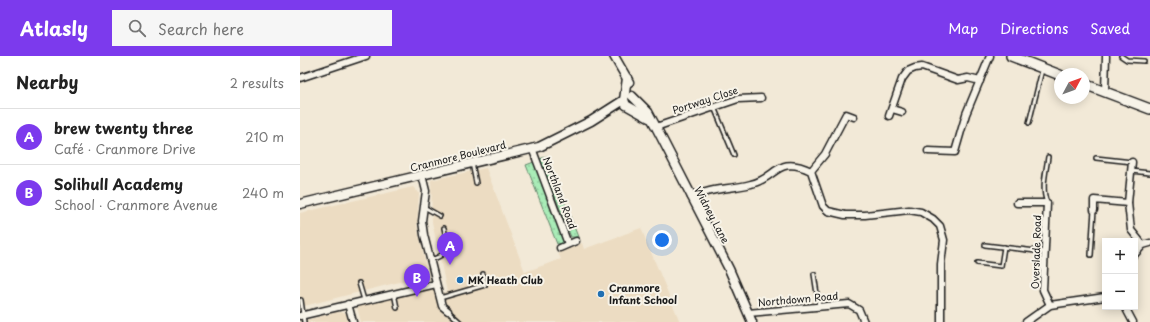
<!DOCTYPE html>
<html lang="en">
<head>
<meta charset="utf-8">
<style>
	:root { --surface:#fff; --page:#f6f6f6; --text:#222; --muted:#767676; --line:#e0e0e0; --accent:#7c3aed }
	body { margin:0; font-family:"Playpen Sans",sans-serif; background:var(--page); color:var(--text) }
	.controls { position:absolute; right:12px; bottom:12px; display:grid; overflow:hidden; border-radius:0px; box-shadow:0 2px 10px #0003 }
	.controls button { width:36px; height:36px; display:grid; place-items:center; padding:0; border:0; border-bottom:1px solid var(--line); background:var(--surface); color:var(--text); font:20px sans-serif }
	.compass { position:absolute; left:754px; top:12px; width:36px; height:36px; border-radius:50%; background:var(--surface); box-shadow:0 2px 10px #0003; rotate:49deg }
	.you { position:absolute; left:362px; top:184px; width:14px; height:14px; margin:-10px; border:3px solid #fff; border-radius:50%; background:#1a73e8; box-shadow:0 0 0 6px #1a73e833 }
	.badge { display:grid; place-items:center; width:26px; height:26px; border-radius:50%; background:var(--accent); color:#fff; font-size:13px; font-weight:700 }
	.pin { position:absolute; translate:-50% -33px; filter:drop-shadow(0 1px 2px #0008) }
	.pin::after { content:''; position:absolute; top:21px; width:14px; height:12px; background:inherit; clip-path:polygon(0 0,100% 0,50% 100%) }
	.list { margin:0; padding:0; list-style:none }
	h2 { display:flex; justify-content:space-between; align-items:center; height:52px; margin:0; padding:0 16px; font-size:17px }
	h2 small { font-size:13px; font-weight:400; color:var(--muted) }
	.list li { display:grid; grid-template-columns:26px 1fr auto; gap:12px; align-items:center; box-sizing:border-box; height:56px; padding:0 16px; border-top:1px solid var(--line) }
	.list b { display:block; font-size:15px; white-space:nowrap }
	.list p { margin:0; font-size:13px; white-space:nowrap; color:var(--muted) }
	.list em { font-size:13px; font-style:normal; color:var(--muted) }
	.icon { flex:none; width:22px; height:22px; fill:none; stroke:currentColor; stroke-width:2; stroke-linecap:round; stroke-linejoin:round }
	.map { position:relative; flex:none; width:850px; height:266px; overflow:hidden }
	header { display:flex; align-items:center; gap:24px; box-sizing:border-box; height:56px; padding:0 20px; background:var(--accent); color:#fff }
	header strong { font-size:19px }
	nav { display:flex; gap:22px; margin-inline-start:auto; font-size:14px }
	.search { width:280px; height:36px; background:var(--page); display:flex; align-items:center; gap:10px; box-sizing:border-box; padding:0 14px; border-radius:0px; color:var(--muted); font-size:15px }
	main { display:flex }
	aside { flex:1; background:var(--surface) }
	.map>svg:first-child { display:block }
	.built { fill:#ecdcc2 }
	.grass { fill:url(#grass-dots); stroke:#62846a }
	.lines { fill:none; stroke-linecap:round; stroke-linejoin:round }
	.service-casing { stroke:#1c1c1c; stroke-width:6 }
	.minor-casing { stroke:#1c1c1c; stroke-width:9 }
	.tertiary-casing { stroke:#1c1c1c; stroke-width:11 }
	.secondary-casing { stroke:#1c1c1c; stroke-width:12 }
	.service { stroke:#f7f3e8; stroke-width:3 }
	.minor { stroke:#f7f3e8; stroke-width:6 }
	.tertiary { stroke:#f7f3e8; stroke-width:8 }
	.secondary { stroke:#f7f3e8; stroke-width:9 }
	.poi-dot { fill:#1f6fb2; stroke:#f7f3e8; stroke-width:1.5 }
	.labels { text-anchor:middle; stroke-width:4; stroke-linejoin:round; paint-order:stroke }
	.street-label { font-size:10px; fill:#1c1c1c; stroke:#f7f3e8 }
	.poi-label { font-size:10px; font-weight:bold; fill:#1c1c1c; stroke:#f7f3e8; text-anchor:start }
</style>
</head>
<body>
<header>
<strong>Atlasly</strong>
<div class="search"><svg class="icon" aria-label="search" viewBox="0 0 24 24"><circle cx="10" cy="10" r="6"/><path d="M15 15l6 6"/></svg>Search here</div>
<nav><a>Map</a><a>Directions</a><a>Saved</a></nav>
</header>
<main>
<aside>
<h2>Nearby<small>2 results</small></h2>
<ul class="list">
<li><span class="badge">A</span><div><b>brew twenty three</b><p>Café · Cranmore Drive</p></div><em>210 m</em></li>
<li><span class="badge">B</span><div><b>Solihull Academy</b><p>School · Cranmore Avenue</p></div><em>240 m</em></li>
</ul>
</aside>
<div class="map">
<svg width="850" height="266" viewBox="0 0 850 266">
	<defs>
		<pattern id="grass-dots" width="8" height="8" patternUnits="userSpaceOnUse"><rect width="8" height="8" fill="#a9ecb7"/><path d="M2 2h.1M6 6h.1" fill="none" stroke="#91ca9d" stroke-width="1.8" stroke-linecap="round"/></pattern>
	</defs>
	<rect width="100%" height="100%" fill="#f2e9d7"/>
	<filter id="ink" filterUnits="userSpaceOnUse"><feTurbulence type="fractalNoise" baseFrequency=".025" numOctaves="2"/><feDisplacementMap in="SourceGraphic" scale="8" xChannelSelector="R" yChannelSelector="G"/><feConvolveMatrix kernelMatrix="1 2 1 2 8 2 1 2 1" color-interpolation-filters="sRGB"/></filter>
	<g filter="url(#ink)">
		<g class="built">
			<path d="M186 112 225 216 261 203 258 197 282 187 284 193 341 172 380 266H61L57 251 135 231 137 238 147 236 132 166 131 124Z"/>
			<path d="M113 131 119 137 117 170 127 215 123 220 0 251V157Z"/>
			<path d="M37 256 46 257 48 266H0Z"/>
		</g>
		<g class="grass">
			<path d="M247 100 278 181H271L240 103Z"/>
			<path d="M234 106 265 187 257 188 226 109Z"/>
		</g>
		<g class="lines">
			<g class="service-casing">
				<g id="service">
					<path d="M821 0 827 4 844 5"/>
					<path d="M414 51 434 99"/>
					<path d="M729 67 742 14"/>
					<path d="M796 102 832 106"/>
					<path d="M172 107 176 127"/>
					<path d="M831 115 850 117"/>
					<path d="M747 147C741 132 746 116 748 101"/>
					<path d="M124 151 140 160"/>
					<path d="M685 189 744 196"/>
					<path d="M791 199 794 154"/>
					<path d="M130 204C150 199 148 189 144 172"/>
					<path d="M677 207 701 210 704 191"/>
					<path d="M112 212 118 232"/>
					<path d="M514 218 519 251"/>
					<path d="M59 227 64 244"/>
					<path d="M94 237 97 252"/>
					<path d="M140 242 185 229 183 218"/>
					<path d="M1 244 4 266"/>
					<path d="M148 255 160 266"/>
				</g>
			</g>
			<g class="minor-casing">
				<g id="minor">
					<path d="M0 22 66 0"/>
					<path d="M805 36 806 0"/>
					<path d="M592 53 602 56"/>
					<path d="M589 60 602 23 608 15 615 12 622 11 658 24 668 22 680 25"/>
					<path d="M356 71 438 43 461 42"/>
					<path d="M232 92 268 188"/>
					<path d="M628 95 655 96 666 58 690 0"/>
					<path d="M832 106 828 147 831 174 843 189"/>
					<path d="M511 115 525 98 546 58 554 61"/>
					<path d="M122 119 126 135 122 165 124 179 142 250 148 255"/>
					<path d="M391 141C414 131 428 134 451 128 476 123 477 98 511 115L523 150 528 155 545 159H565L609 154 621 156 633 163 640 170 644 184 641 208V266"/>
					<path d="M717 147H747L743 234 750 249"/>
					<path d="M794 154V144L828 147"/>
					<path d="M260 192 276 185"/>
					<path d="M835 198 843 189 850 187"/>
					<path d="M48 248 53 266"/>
					<path d="M825 251 833 266"/>
					<path d="M448 257 549 248 559 254 564 266"/>
					<path d="M0 260 136 228"/>
					<path d="M726 266 750 249 805 241"/>
				</g>
			</g>
			<g class="tertiary-casing">
				<g id="tertiary">
					<path d="M314 0 329 26"/>
					<path d="M327 22 324 44 326 49 349 62"/>
					<path d="M332 40 348 56 356 71 429 213 452 266"/>
					<path d="M0 148 239 91 291 65 324 44"/>
				</g>
			</g>
			<g class="secondary-casing">
				<g id="secondary">
					<path d="M711 0 760 19"/>
					<path d="M784 28 850 53"/>
				</g>
			</g>
			<use href="#service" class="service"/>
			<use href="#minor" class="minor"/>
			<use href="#tertiary" class="tertiary"/>
			<use href="#secondary" class="secondary"/>
		</g>
	</g>
	<g class="poi-dot">
		<circle cx="160" cy="224" r="4"/>
		<circle cx="301" cy="238" r="4"/>
	</g>
	<g class="labels">
		<g class="street-label">
			<text transform="translate(405 44) rotate(-18)" y="4">Portway Close</text>
			<text transform="translate(158 100) rotate(-14)" y="4">Cranmore Boulevard</text>
			<text transform="translate(260 137) rotate(69)" y="4">Northland Road</text>
			<text transform="translate(412 159) rotate(62)" y="4">Widney Lane</text>
			<text transform="translate(736 196) rotate(-88)" y="4">Overslade Road</text>
			<text transform="translate(498 243) rotate(-5)" y="4">Northdown Road</text>
		</g>
		<g class="poi-label">
			<text x="168" y="228">MK Heath Club</text>
			<text x="309" y="236">Cranmore<tspan x="309" dy="12">Infant School</tspan></text>
		</g>
	</g>
</svg>
<div class="controls">
<button>+</button>
<button>−</button>
</div>
<svg class="compass" viewBox="-18 -18 36 36"><path d="M0-13l5 13h-10z" fill="#e53935"/><path d="M0 13l5-13h-10z" fill="#767676"/></svg>
<div class="you"></div>
<div class="pin badge" style="left:150px;top:209px">A</div>
<div class="pin badge" style="left:117px;top:241px">B</div>
</div>
</main>
</body>
</html>
